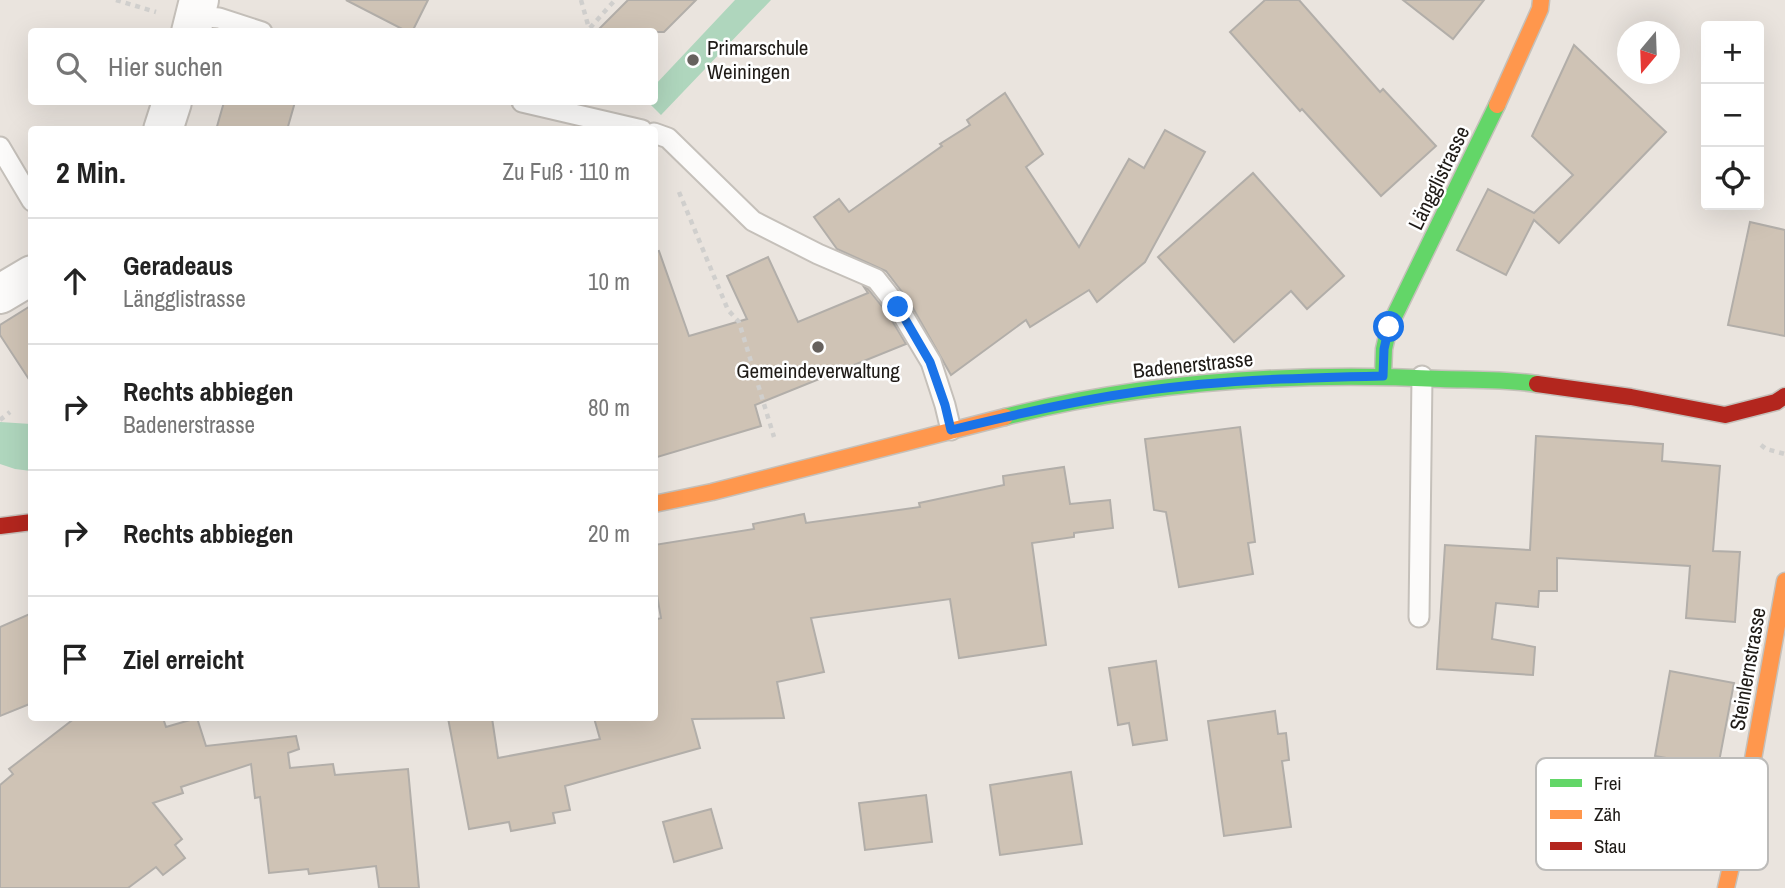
<!DOCTYPE html>
<html lang="de">
<head>
<meta charset="utf-8">
<style>
	:root { --surface:#fff; --page:#f6f6f6; --text:#222; --muted:#767676; --line:#e0e0e0 }
	body { margin:0; font-family:"Archivo Narrow",sans-serif; background:var(--page); color:var(--text) }
	.controls { position:absolute; right:21px; top:21px; display:grid; overflow:hidden; border-radius:7px; box-shadow:0 7px 28px #0002 }
	.controls button { width:63px; height:63px; display:grid; place-items:center; padding:0; border:0; border-bottom:2px solid var(--line); background:var(--surface); color:var(--text); font:35px sans-serif }
	.compass { position:absolute; left:1617px; top:21px; width:63px; height:63px; border-radius:50%; background:var(--surface); box-shadow:0 7px 28px #0002; rotate:199deg }
	.stop { position:absolute; width:21px; height:21px; margin:-16px; border:5px solid #1a73e8; border-radius:50%; background:#fff }
	.stop.end { background:#1a73e8; border-color:#fff; box-shadow:0 2px 7px #0008 }
	.list { margin:0; padding:0; list-style:none }
	h2 { display:flex; justify-content:space-between; align-items:center; height:91px; margin:0; padding:0 28px; font-size:30px }
	h2 small { font-size:23px; font-weight:400; color:var(--muted) }
	.list li { display:grid; grid-template-columns:46px 1fr auto; gap:21px; align-items:center; box-sizing:border-box; height:126px; padding:0 28px; border-top:2px solid var(--line) }
	.list b { display:block; font-size:26px; white-space:nowrap }
	.list p { margin:0; font-size:23px; white-space:nowrap; color:var(--muted) }
	.list em { font-size:23px; font-style:normal; color:var(--muted) }
	.icon { flex:none; width:38px; height:38px; fill:none; stroke:currentColor; stroke-width:2; stroke-linecap:round; stroke-linejoin:round }
	.map { position:relative; flex:none; width:1785px; height:888px; overflow:hidden }
	.search { position:absolute; background:var(--surface); box-shadow:0 7px 28px #0002; left:28px; top:28px; width:630px; height:77px; display:flex; align-items:center; gap:18px; box-sizing:border-box; padding:0 24px; border-radius:7px; color:var(--muted); font-size:26px }
	.panel { position:absolute; background:var(--surface); box-shadow:0 7px 28px #0002; left:28px; top:126px; width:630px; height:595px; border-radius:7px }
	.map>svg:first-child { display:block }
	.green { fill:#afd6bd }
	.building { fill:#cfc3b5; stroke:#b2aea9; stroke-width:2 }
	.lines { fill:none; stroke-linecap:round; stroke-linejoin:round }
	.lane-casing { stroke:#c5c0ba; stroke-width:23 }
	.street-casing { stroke:#c5c0ba; stroke-width:42 }
	.fast-casing { stroke:#c5c0ba; stroke-width:19 }
	.slow-casing { stroke:#c5c0ba; stroke-width:19 }
	.jam-casing { stroke:#c5c0ba; stroke-width:19 }
	.path { stroke:#d0cfcd; stroke-width:4.5; stroke-dasharray:5 5; stroke-linecap:butt }
	.lane { stroke:#fcfbfa; stroke-width:19 }
	.street { stroke:#fcfbfa; stroke-width:38 }
	.fast { stroke:#63d668; stroke-width:16 }
	.slow { stroke:#ff974d; stroke-width:16 }
	.jam { stroke:#b3261e; stroke-width:16 }
	.route { stroke:#1a73e8; stroke-width:9 }
	.poi-dot { fill:#66615d; stroke:#fff; stroke-width:2.5 }
	.labels { text-anchor:middle; stroke-width:5; stroke-linejoin:round; paint-order:stroke }
	.poi-label { font-size:21px; fill:#1f1b17; stroke:#fff; text-anchor:start }
	.street-label { font-size:21px; fill:#1f1b17; stroke:#fff }
	.key { fill:#fff; stroke:#bcbbb9; stroke-width:2 }
	.key-label { font-size:19px; fill:#1f1b17 }
</style>
</head>
<body>
<div class="map">
<svg width="1785" height="888" viewBox="0 0 1785 888">
	<rect width="100%" height="100%" fill="#eae4de"/>
	<g class="green">
		<path d="M735 0H771L661 115 648 102H654L655 85Z"/>
		<path d="M0 422 31 424V471L15 469 0 464Z"/>
	</g>
	<g class="building">
		<path d="M346 0H428L412 32H408Z"/>
		<path d="M628 0H696L664 32H596Z"/>
		<path d="M1265 0H1299L1380 92 1383 89 1436 146 1381 196 1302 109 1300 111 1230 32Z"/>
		<path d="M1403 0H1484L1453 39Z"/>
		<path d="M1574 45 1666 132 1559 243 1534 220 1506 275 1457 250 1488 189 1534 213 1573 175 1532 136Z"/>
		<path d="M1005 93 1043 154 1026 167 1079 247 1129 159 1144 168 1165 130 1205 152 1145 262 1097 302 1089 290 1030 327 1026 320 951 375 909 301 886 271 837 249 814 217 839 199 849 212 942 146 940 144 970 125 967 120Z"/>
		<path d="M224 102H295L287 130H216Z"/>
		<path d="M1253 173 1344 276 1307 309 1291 291 1234 342 1158 257Z"/>
		<path d="M1750 222 1785 230V336L1728 325Z"/>
		<path d="M659 251 689 336 747 319 727 276 768 257 798 322 868 293 864 287 868 289 888 314 906 344 755 405 761 426 654 458V252Z"/>
		<path d="M32 305V384L0 335V325Z"/>
		<path d="M1240 427 1255 542 1248 543 1253 574 1179 587 1166 512 1154 510 1145 439Z"/>
		<path d="M1536 436 1663 444 1662 461 1720 466 1713 551 1740 552 1735 622 1686 618 1690 566 1557 558V591H1539L1538 607 1496 603 1492 639 1535 647 1533 675 1437 669 1445 545 1530 550Z"/>
		<path d="M1064 467 1070 504 1110 500 1113 528 1074 533V537L1032 543 1046 645 959 658 950 599 811 618 824 672 777 682 784 718 692 719 700 748 565 786 570 810 553 813 555 823 511 831 509 822 469 829 448 718H492L498 758 600 739 594 718H654V620L661 618 654 578V545L754 529 753 524 804 514 806 523 920 507 919 503 1004 485 1003 476Z"/>
		<path d="M32 613V703L0 716V627Z"/>
		<path d="M1156 661 1167 740 1133 745 1129 723 1118 725 1109 668Z"/>
		<path d="M1670 671 1734 683 1718 767 1655 756Z"/>
		<path d="M1275 711 1278 734 1286 733 1289 760 1282 761 1291 827 1224 836 1208 721Z"/>
		<path d="M75 718H163L166 727 197 718 206 746 296 736 299 749 288 753 290 768 333 764 335 775 408 769 419 888H379L376 866 309 874 308 869 269 873 260 797 255 798 251 764 181 787 183 793 153 803 182 839 175 845 185 858 163 875 156 867 128 888H0V785L13 774 9 769Z"/>
		<path d="M1071 772 1082 844 1000 855 990 785Z"/>
		<path d="M926 795 932 842 865 850 859 803Z"/>
		<path d="M711 809 722 848 674 862 663 822Z"/>
	</g>
	<g class="lines">
		<g class="lane-casing">
			<g id="lane">
				<path d="M195 16 219 18 262 32"/>
				<path d="M522 102 642 130"/>
				<path d="M654 133 668 138 753 221 818 254 876 279 898 307 931 362 945 405 951 430"/>
				<path d="M0 147 32 201"/>
				<path d="M1419 617 1422 376"/>
			</g>
		</g>
		<g class="street-casing">
			<g id="street">
				<path d="M191 32 199 0"/>
				<path d="M163 130 172 102"/>
				<path d="M0 294 32 275"/>
			</g>
		</g>
		<g class="fast-casing">
			<g id="fast">
				<path d="M1383 376 1384 349 1389 327 1497 105"/>
				<path d="M1005 417C1146 381 1296 372 1441 379 1473 380 1506 379 1537 384"/>
			</g>
		</g>
		<g class="slow-casing">
			<g id="slow">
				<path d="M1497 105 1540 9 1541 0"/>
				<path d="M654 504 712 492 1005 417"/>
				<path d="M1726 888 1743 815 1785 581"/>
			</g>
		</g>
		<g class="jam-casing">
			<g id="jam">
				<path d="M1537 384 1631 397 1725 415 1776 402 1785 396"/>
				<path d="M0 526 32 522"/>
			</g>
		</g>
		<g class="path">
			<path d="M116 0 156 12"/>
			<path d="M581 0 590 32"/>
			<path d="M590 28 615 0"/>
			<path d="M679 192 728 310 739 322 774 437"/>
			<path d="M0 420 10 412"/>
			<path d="M1761 445 1766 449 1785 454"/>
		</g>
		<use href="#lane" class="lane"/>
		<use href="#street" class="street"/>
		<use href="#fast" class="fast"/>
		<use href="#slow" class="slow"/>
		<use href="#jam" class="jam"/>
	</g>
	<g class="lines">
		<path class="route" d="M898 307 930 362 945 405 951 430C1008 416 1064 403 1123 394 1209 380 1296 378 1383 376L1384 349 1389 327"/>
	</g>
	<g class="poi-dot">
		<circle cx="693" cy="60" r="7"/>
		<circle cx="818" cy="347" r="7"/>
	</g>
	<g class="labels">
		<g class="poi-label">
			<text x="707" y="55">Primarschule<tspan x="707" dy="24">Weiningen</tspan></text>
			<text x="818" y="378" text-anchor="middle">Gemeindeverwaltung</text>
		</g>
		<g class="street-label">
			<text transform="translate(1439 178) rotate(-64)" y="7">Längglistrasse</text>
			<text transform="translate(1193 365) rotate(-6)" y="7">Badenerstrasse</text>
			<text transform="translate(1748 669) rotate(-80)" y="7">Steinlernstrasse</text>
		</g>
	</g>
	<rect x="1536" y="758" width="232" height="112" rx="10" class="key"/>
	<rect x="1550" y="779" width="32" height="8" fill="#63d668"/>
	<rect x="1550" y="810" width="32" height="9" fill="#ff974d"/>
	<rect x="1550" y="842" width="32" height="8" fill="#b3261e"/>
	<g class="key-label">
		<text x="1594" y="790">Frei</text>
		<text x="1594" y="821">Zäh</text>
		<text x="1594" y="853">Stau</text>
	</g>
</svg>
<div class="controls">
<button>+</button>
<button>−</button>
<button><svg class="icon" aria-label="locate" viewBox="0 0 24 24"><circle cx="12" cy="12" r="6"/><path d="M12 2v4M12 18v4M2 12h4M18 12h4"/></svg></button>
</div>
<svg class="compass" viewBox="-18 -18 36 36"><path d="M0-13l5 13h-10z" fill="#e53935"/><path d="M0 13l5-13h-10z" fill="#767676"/></svg>
<div class="stop" style="left:1389px;top:327px"></div>
<div class="stop end" style="left:898px;top:307px"></div>
<div class="search"><svg class="icon" aria-label="search" viewBox="0 0 24 24"><circle cx="10" cy="10" r="6"/><path d="M15 15l6 6"/></svg>Hier suchen</div>
<section class="panel">
<h2>2 Min.<small>Zu Fuß · 110 m</small></h2>
<ul class="list">
<li><svg class="icon" aria-label="ahead" viewBox="0 0 24 24"><path d="M12 20V5M6 11l6-6 6 6"/></svg><div><b>Geradeaus</b><p>Längglistrasse</p></div><em>10 m</em></li>
<li><svg class="icon" aria-label="right" viewBox="0 0 24 24"><path d="M7 20v-9h11M14 6l5 5-5 5"/></svg><div><b>Rechts abbiegen</b><p>Badenerstrasse</p></div><em>80 m</em></li>
<li><svg class="icon" aria-label="right" viewBox="0 0 24 24"><path d="M7 20v-9h11M14 6l5 5-5 5"/></svg><div><b>Rechts abbiegen</b></div><em>20 m</em></li>
<li><svg class="icon" aria-label="arrive" viewBox="0 0 24 24"><path d="M6 21V4h12l-3 4 3 4H6"/></svg><div><b>Ziel erreicht</b></div></li>
</ul>
</section>
</div>
</body>
</html>
